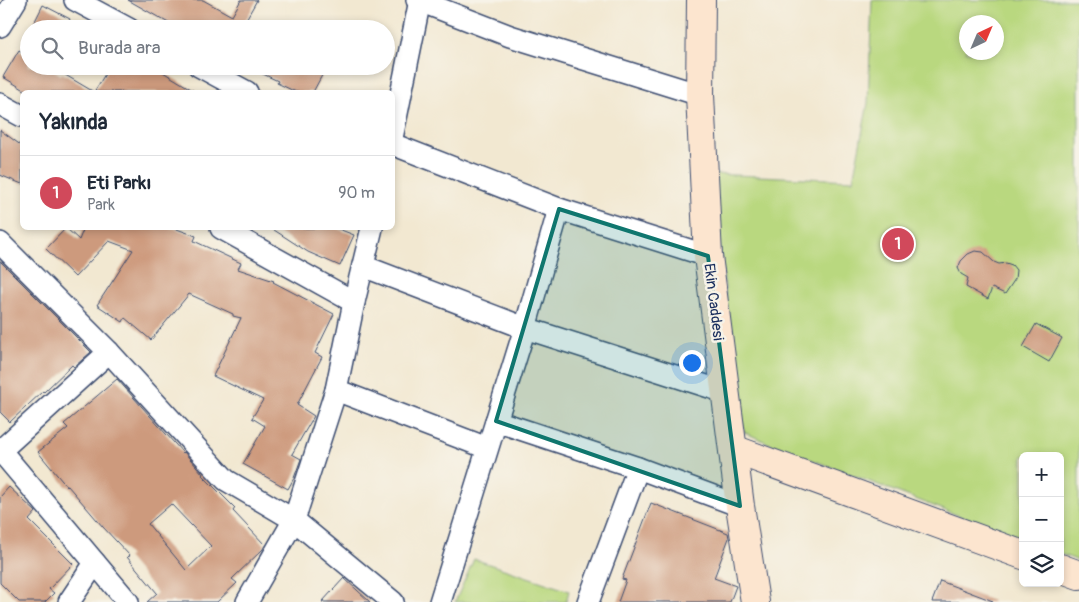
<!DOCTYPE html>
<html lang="tr">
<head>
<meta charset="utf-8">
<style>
	:root { --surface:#fff; --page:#f6f6f7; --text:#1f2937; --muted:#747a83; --line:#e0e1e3; --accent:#d1495b }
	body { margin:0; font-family:Pangolin,sans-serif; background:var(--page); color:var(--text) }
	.controls { position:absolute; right:15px; bottom:15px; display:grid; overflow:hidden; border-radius:8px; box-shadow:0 2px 8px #0003 }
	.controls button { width:45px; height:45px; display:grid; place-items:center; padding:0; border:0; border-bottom:1px solid var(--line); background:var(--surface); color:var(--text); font:25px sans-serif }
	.compass { position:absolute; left:959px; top:15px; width:45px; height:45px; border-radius:50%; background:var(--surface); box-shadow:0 2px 8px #0003; rotate:44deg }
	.you { position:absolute; left:691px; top:362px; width:18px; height:18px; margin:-12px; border:4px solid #fff; border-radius:50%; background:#1a73e8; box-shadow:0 0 0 8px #1a73e833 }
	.badge { display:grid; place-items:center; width:32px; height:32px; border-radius:50%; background:var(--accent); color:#fff; font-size:16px; font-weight:700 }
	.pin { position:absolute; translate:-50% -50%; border:2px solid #fff; box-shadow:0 1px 5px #0006 }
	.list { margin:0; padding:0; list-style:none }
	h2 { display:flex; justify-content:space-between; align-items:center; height:65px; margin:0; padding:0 20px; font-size:21px }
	h2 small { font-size:16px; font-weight:400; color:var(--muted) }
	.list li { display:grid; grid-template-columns:32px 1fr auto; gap:15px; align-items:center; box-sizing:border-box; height:75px; padding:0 20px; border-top:1px solid var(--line) }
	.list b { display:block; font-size:19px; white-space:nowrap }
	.list p { margin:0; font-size:16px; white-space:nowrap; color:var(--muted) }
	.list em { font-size:16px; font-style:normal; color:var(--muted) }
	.icon { flex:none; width:28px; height:28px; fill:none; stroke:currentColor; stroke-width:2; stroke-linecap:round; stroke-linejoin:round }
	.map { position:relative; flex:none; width:1079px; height:602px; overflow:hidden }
	.search { position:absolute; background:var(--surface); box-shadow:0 2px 8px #0003; left:20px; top:20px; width:375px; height:55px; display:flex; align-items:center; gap:12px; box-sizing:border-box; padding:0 18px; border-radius:28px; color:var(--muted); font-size:19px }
	.panel { position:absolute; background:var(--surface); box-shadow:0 2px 8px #0003; left:20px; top:90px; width:375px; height:140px; border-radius:8px }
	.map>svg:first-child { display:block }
	.green { fill:#b9d87f; stroke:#6a846e; fill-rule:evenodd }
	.building { fill:#cd9a7d; fill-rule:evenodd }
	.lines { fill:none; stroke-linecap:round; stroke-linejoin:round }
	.street-casing { stroke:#3b4b6f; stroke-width:24 }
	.secondary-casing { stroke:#3b4b6f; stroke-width:30 }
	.street { stroke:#fff; stroke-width:21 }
	.secondary { stroke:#fce5cf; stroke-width:28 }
	.marked { fill:#0f766e; fill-opacity:0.2; stroke:#0f766e; stroke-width:4; stroke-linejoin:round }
	.labels { text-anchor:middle; stroke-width:5; stroke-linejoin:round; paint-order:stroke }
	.street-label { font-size:15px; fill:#1b2f5e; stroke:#f7f3e8 }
</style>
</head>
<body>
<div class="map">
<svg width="1079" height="602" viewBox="0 0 1079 602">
	<rect width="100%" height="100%" fill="#f7f3e8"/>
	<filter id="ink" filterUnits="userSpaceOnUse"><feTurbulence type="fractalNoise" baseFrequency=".02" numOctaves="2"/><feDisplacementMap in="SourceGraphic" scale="10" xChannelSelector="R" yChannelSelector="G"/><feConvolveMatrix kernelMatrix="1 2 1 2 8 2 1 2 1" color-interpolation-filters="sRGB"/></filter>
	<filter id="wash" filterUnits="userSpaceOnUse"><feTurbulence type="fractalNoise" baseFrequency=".0096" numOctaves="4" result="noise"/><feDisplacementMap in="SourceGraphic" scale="20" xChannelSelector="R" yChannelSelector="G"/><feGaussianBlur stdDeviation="1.12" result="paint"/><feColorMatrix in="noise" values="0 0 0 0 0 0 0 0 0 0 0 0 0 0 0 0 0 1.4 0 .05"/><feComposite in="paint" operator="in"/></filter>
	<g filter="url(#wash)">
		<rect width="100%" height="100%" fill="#f2e8d1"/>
		<g class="green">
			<path d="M872 0H1079V561L1060 554V456H1023V540L768 443 744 432 710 174 853 180 868 103ZM966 22H996V52H966Z"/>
			<path d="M474 559 569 591 566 602H455Z"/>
		</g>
		<g id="blocks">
			<g class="building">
				<path d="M128 0H203L232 16 241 0H257L244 23 255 29H179Z"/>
				<path d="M43 5 70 19 65 29H31Z"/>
				<path d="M19 50 29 56V66H47L61 75 62 73 94 92 110 66H153L196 92H28L3 77Z"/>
				<path d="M246 66H327L313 92H296L277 83 278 81Z"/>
				<path d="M0 130 22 146V184L0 175Z"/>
				<path d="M66 228 79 240 83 230 77 228H174L196 236 194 241 241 263 238 269 274 281 273 282 334 314 315 353 322 357 297 405 314 416 292 454 301 459 294 478 288 489 243 464 265 426 252 418 263 400 213 376 241 318 233 316V314L189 294 151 340 125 318 123 322 97 305 133 250 109 241 75 277 46 249Z"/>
				<path d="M271 228H336L354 235 340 266 308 252Z"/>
				<path d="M975 251 983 252 994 262 999 264 1006 263 1012 265 1016 270 1015 279 1005 294 992 288 988 299 966 287 968 278 961 274 958 268 961 261 968 254Z"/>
				<path d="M0 261 91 352 74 367 72 365 44 392 43 391 10 422 0 412Z"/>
				<path d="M1036 324 1062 338 1049 362 1023 347Z"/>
				<path d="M117 379 183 453 184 452 203 474 202 475 235 508 233 511 265 545 263 549 232 579 237 583 217 602H147L157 593 127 557 130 556 103 527 68 486 67 487 38 452 68 428 64 424ZM171 504 211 546 186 570 148 524Z"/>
				<path d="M9 487 36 512 29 520 73 564 49 589 54 593 45 602H19L0 583V497Z"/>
				<path d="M651 503 728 533 729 538 714 578 736 586 730 602H618L626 580 622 579Z"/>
				<path d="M344 578 370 602H322Z"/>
				<path d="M940 581 993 601 992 602H932Z"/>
			</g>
		</g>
	</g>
	<g filter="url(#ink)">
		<use href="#blocks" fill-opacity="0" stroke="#3b4b6f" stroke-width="1"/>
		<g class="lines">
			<g class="street-casing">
				<g id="street">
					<path d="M75 0 129 29"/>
					<path d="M417 0 510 36 700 95"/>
					<path d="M0 26 16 0"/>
					<path d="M199 66 247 92"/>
					<path d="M0 104 22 116"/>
					<path d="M392 138 420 0"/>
					<path d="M392 144 559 209 708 256"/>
					<path d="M221 228 354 302"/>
					<path d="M0 243 109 352 226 480 294 520 393 602"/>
					<path d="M363 266 525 328 725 392"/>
					<path d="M336 390 487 448"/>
					<path d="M496 421 638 468 740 506"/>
					<path d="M0 450 128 602"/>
					<path d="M0 451 109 352"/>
					<path d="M69 602 95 563"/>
					<path d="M247 602 294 520 336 390 354 302 372 228"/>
					<path d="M440 602 525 328 559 209"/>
					<path d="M588 602 638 468"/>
				</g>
			</g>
			<g class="secondary-casing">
				<g id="secondary">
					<path d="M701 0 700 95 708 256 740 506 755 602"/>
					<path d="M733 449 1023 555"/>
					<path d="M1060 568 1079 575"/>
				</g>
			</g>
			<use href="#street" class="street"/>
			<use href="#secondary" class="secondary"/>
		</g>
	</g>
	<path class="marked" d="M559 209 708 256 740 506 496 421Z"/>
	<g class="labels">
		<g class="street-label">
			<text transform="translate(714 302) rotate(83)" y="5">Ekin Caddesi</text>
		</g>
	</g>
</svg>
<div class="controls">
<button>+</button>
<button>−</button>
<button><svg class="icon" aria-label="layers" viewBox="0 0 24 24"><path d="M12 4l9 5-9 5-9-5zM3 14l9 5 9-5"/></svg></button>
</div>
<svg class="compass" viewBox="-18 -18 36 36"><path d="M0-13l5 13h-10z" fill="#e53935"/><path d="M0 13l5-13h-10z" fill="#747a83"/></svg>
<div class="you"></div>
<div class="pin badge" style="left:898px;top:244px">1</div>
<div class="search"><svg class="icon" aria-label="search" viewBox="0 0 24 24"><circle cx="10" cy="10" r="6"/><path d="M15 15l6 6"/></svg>Burada ara</div>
<section class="panel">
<h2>Yakında<small></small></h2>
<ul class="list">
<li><span class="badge">1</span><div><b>Eti Parkı</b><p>Park</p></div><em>90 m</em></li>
</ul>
</section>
</div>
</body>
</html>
